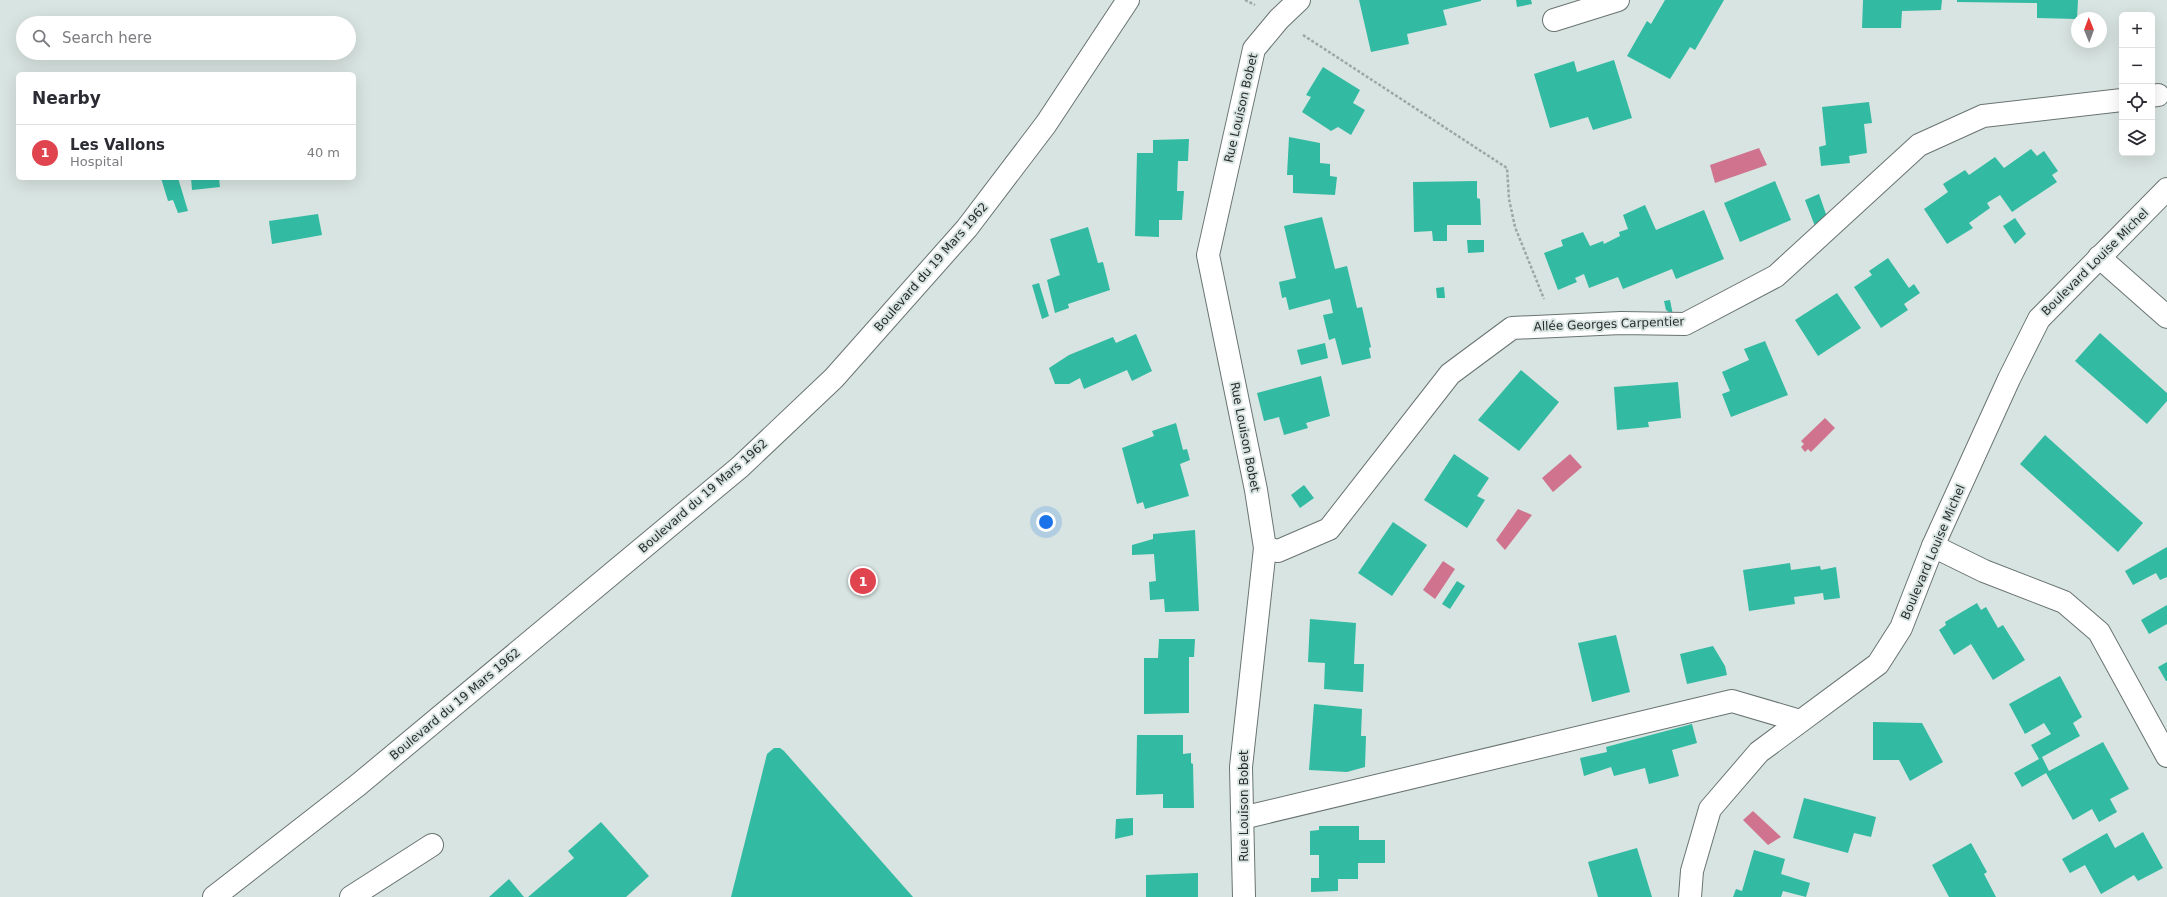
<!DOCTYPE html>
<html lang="en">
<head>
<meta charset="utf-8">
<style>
	:root { --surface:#fff; --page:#f2f2f3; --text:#2b2b33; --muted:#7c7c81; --line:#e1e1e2; --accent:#a61453 }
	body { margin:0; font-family:"DejaVu Sans",sans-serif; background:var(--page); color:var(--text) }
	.controls { position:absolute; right:12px; top:12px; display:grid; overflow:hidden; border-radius:6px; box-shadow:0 4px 16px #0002 }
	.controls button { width:36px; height:36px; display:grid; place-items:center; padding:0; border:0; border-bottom:1px solid var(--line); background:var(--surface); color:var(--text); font:20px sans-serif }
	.compass { position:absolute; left:2071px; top:12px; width:36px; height:36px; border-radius:50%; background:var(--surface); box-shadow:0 4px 16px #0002; rotate:359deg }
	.you { position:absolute; left:1046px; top:522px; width:14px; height:14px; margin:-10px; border:3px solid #fff; border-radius:50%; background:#1a73e8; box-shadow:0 0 0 6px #1a73e833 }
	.badge { display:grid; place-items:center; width:26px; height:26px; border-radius:50%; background:var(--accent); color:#fff; font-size:13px; font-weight:700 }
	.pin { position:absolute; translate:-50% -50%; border:2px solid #fff; box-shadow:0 1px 4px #0006 }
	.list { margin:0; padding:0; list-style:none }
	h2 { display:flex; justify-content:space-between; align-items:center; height:52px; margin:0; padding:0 16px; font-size:17px }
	h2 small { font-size:13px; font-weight:400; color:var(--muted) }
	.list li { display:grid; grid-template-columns:26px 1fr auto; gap:12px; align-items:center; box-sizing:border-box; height:56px; padding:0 16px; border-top:1px solid var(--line) }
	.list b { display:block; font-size:15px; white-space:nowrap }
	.list p { margin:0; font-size:13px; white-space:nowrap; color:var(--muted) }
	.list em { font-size:13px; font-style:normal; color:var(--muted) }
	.icon { flex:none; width:22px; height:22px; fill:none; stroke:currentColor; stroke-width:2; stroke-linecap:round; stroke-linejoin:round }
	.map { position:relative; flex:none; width:2167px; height:897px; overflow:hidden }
	.search { position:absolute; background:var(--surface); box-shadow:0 4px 16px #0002; left:16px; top:16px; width:340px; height:44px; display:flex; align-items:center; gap:10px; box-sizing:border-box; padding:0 14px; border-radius:22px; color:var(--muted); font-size:15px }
	.panel { position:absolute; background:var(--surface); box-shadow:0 4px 16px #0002; left:16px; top:72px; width:340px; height:108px; border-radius:6px }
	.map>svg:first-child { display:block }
	.water { fill:#d0738e }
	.building { fill:#32baa2 }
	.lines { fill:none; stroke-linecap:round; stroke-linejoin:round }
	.minor-casing { stroke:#697471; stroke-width:24 }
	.major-casing { stroke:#697471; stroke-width:24 }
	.path { stroke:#9da7a5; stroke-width:2.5; stroke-dasharray:3 2; stroke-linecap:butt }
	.minor { stroke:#fff; stroke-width:22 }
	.major { stroke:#fff; stroke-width:22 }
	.labels { text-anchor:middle; stroke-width:4; stroke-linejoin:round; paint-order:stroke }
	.street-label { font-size:12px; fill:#282d2c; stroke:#d8e4e1 }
</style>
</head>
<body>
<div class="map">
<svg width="2167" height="897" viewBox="0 0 2167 897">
	<rect width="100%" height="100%" fill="#d8e4e1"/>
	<g class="water">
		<path d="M1759 148 1767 165 1715 183 1710 165Z"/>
		<path d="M1825 418 1835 428 1811 452 1808 449 1805 452 1801 447 1804 444 1801 441Z"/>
		<path d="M1570 454 1582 467 1553 492 1542 478Z"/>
		<path d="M1518 509 1532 515 1505 550 1496 540Z"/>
		<path d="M1443 561 1455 569 1435 599 1423 590Z"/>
		<path d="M1753 811 1781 837 1768 845 1743 820Z"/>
	</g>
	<g class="building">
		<path d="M1359 0H1481V1L1443 10 1447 25 1407 34 1409 44 1371 52Z"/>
		<path d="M1516 0H1531L1532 4 1517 7Z"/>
		<path d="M1665 0H1724L1695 50 1690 47 1670 79 1627 56 1647 21 1651 24Z"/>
		<path d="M1863 0H1942L1941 10 1902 11 1901 28H1862Z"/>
		<path d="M1957 0H2078L2077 19 2037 18V3L1957 2Z"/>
		<path d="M1614 60 1632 118 1593 130 1588 117 1550 128 1534 74 1574 61 1577 72Z"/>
		<path d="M1323 67 1360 90 1353 103 1365 110 1351 135 1338 127 1331 131 1302 112 1311 97 1306 95Z"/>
		<path d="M1869 102 1872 123 1864 124 1867 153 1849 156 1850 163 1821 166 1819 147 1826 145 1822 107Z"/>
		<path d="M1289 137 1320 143V163L1330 164V176L1337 177 1335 195 1293 193V175H1287Z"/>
		<path d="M1189 139 1188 161H1178L1177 191H1184L1182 220H1159V237L1135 236 1137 153H1153V140Z"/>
		<path d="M2031 149 2037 156 2044 151 2058 171 2052 175 2057 182 2012 212 2000 195 1987 203 1990 208 1969 223 1973 228 1947 244 1924 209 1948 192 1943 184 1965 170 1969 175 1995 157 2004 168Z"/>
		<path d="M161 178H178L188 211 178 213 173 200 168 201Z"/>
		<path d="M191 178H219L220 187 192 190Z"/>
		<path d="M1477 181V198L1480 199 1481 225H1447V241H1433L1432 231 1414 232 1413 182Z"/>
		<path d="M1775 181 1791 220 1740 242 1724 203Z"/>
		<path d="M1819 194 1827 217 1816 229 1805 200Z"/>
		<path d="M1645 205 1656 230 1704 210 1724 259 1676 279 1672 269 1623 289 1618 277 1589 288 1584 274 1575 278 1577 282 1558 290 1544 253 1563 246 1561 240 1583 232 1590 246 1603 241 1604 244 1620 236 1619 232 1628 229 1623 215Z"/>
		<path d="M318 214 322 235 272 244 269 221Z"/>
		<path d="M1322 217 1335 269 1347 266 1357 308 1362 307 1371 347 1369 348 1371 358 1342 365 1335 338 1329 340 1323 315 1333 313 1330 299 1289 310 1286 297 1282 298 1279 282 1296 278 1284 226Z"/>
		<path d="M2015 218 2026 234 2015 244 2003 226Z"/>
		<path d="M1088 227 1098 263 1103 262 1110 290 1068 304 1069 308 1055 313 1047 280 1060 275 1050 239Z"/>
		<path d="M1467 240H1484V252L1468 253Z"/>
		<path d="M1888 258 1909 288 1914 284 1920 293 1904 304 1908 310 1881 328 1854 287 1872 275 1869 271Z"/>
		<path d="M1039 283 1049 316 1042 319 1032 285Z"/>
		<path d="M1444 287 1445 298H1437L1436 288Z"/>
		<path d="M1837 293 1861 328 1818 356 1795 320Z"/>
		<path d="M1670 300 1673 315 1666 310 1664 301Z"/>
		<path d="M2100 333 2167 393V401L2147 424 2075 361Z"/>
		<path d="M1136 334 1152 371 1132 381 1127 370 1084 389 1080 378 1069 384H1055L1049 368 1069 355 1113 337 1116 343Z"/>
		<path d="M1765 341 1788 395 1731 417 1722 394 1730 391 1722 372 1749 360 1744 349Z"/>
		<path d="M1325 343 1328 358 1301 365 1297 350Z"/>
		<path d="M1521 370 1559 402 1519 451 1478 420Z"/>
		<path d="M1321 376 1330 416 1306 423 1308 428 1284 435 1279 417 1264 421 1257 393Z"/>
		<path d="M1678 382 1681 418 1648 422 1649 427 1617 430 1614 387Z"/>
		<path d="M1176 423 1183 450 1187 449 1190 460 1180 464 1189 496 1145 509 1143 502 1137 504 1122 448 1154 436 1152 431Z"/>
		<path d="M2045 435 2143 523 2118 552 2020 464Z"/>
		<path d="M1454 454 1489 478 1477 496 1485 500 1467 528 1424 500Z"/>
		<path d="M1304 485 1314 498 1300 508 1291 495Z"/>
		<path d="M1393 522 1427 545 1392 596 1358 573Z"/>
		<path d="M1195 530 1199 611 1165 612 1164 599 1150 600 1149 582 1156 581 1154 554 1132 555V545L1153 539V534Z"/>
		<path d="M2167 547V577L2160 580 2156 573 2133 585 2125 571Z"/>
		<path d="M1790 563 1791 570 1820 566 1821 570 1836 567 1840 598 1824 600 1823 593 1794 597 1795 604 1749 611 1743 570Z"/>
		<path d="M1457 581 1465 586 1450 609 1442 604Z"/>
		<path d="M1977 603 1981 610 1986 607 1998 628 2003 625 2025 660 1993 680 1971 644 1954 655 1939 630 1946 625 1945 622Z"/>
		<path d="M2167 605V624L2149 634 2141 620Z"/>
		<path d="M1310 619 1356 623 1354 664H1364L1363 692 1324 689 1325 663 1308 662Z"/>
		<path d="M1616 635 1630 692 1592 702 1578 643Z"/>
		<path d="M1159 639H1195L1194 657H1189V713L1144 714V658H1158Z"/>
		<path d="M1713 646 1725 666 1727 675 1687 684 1680 654Z"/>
		<path d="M2167 662V681H2166L2158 667Z"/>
		<path d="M2060 676 2082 717 2073 723 2080 736 2042 757 2049 771 2103 742 2129 789 2110 799 2117 812 2099 822 2092 809 2073 820 2046 773 2022 787 2014 773 2039 759 2031 745 2051 734 2044 723 2025 734 2009 704Z"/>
		<path d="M1314 704 1362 709 1361 736H1366L1365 767 1347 772 1309 770Z"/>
		<path d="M1873 722 1922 723 1943 762 1910 781 1899 760H1873Z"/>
		<path d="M1692 724 1697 743 1672 750 1679 776 1649 784 1645 768 1614 776 1611 767 1584 776 1580 758 1607 752 1606 747Z"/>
		<path d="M1137 735H1183V754L1191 753V763L1193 764 1194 808H1163V794L1136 795Z"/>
		<path d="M774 748H780L784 751 913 897H731L767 754Z"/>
		<path d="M1804 798 1876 817 1871 837 1854 833 1848 853 1793 838Z"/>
		<path d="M1133 818V835L1115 839 1116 819Z"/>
		<path d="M601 822 649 876 626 897H528L574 858 568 851Z"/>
		<path d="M1319 826H1359V840H1385V863H1358V879H1338V891L1311 892V878H1319V855H1310V831L1319 830Z"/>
		<path d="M2143 832 2163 868 2138 881 2134 875 2101 894 2085 865 2070 873 2062 859 2107 833 2115 848Z"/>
		<path d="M1971 843 1987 872 1984 874 1996 897H1949L1932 865Z"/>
		<path d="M1637 848 1652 897H1598L1588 862Z"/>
		<path d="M1754 850 1785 859 1781 874 1810 883 1806 897 1783 891 1781 897H1733L1736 889 1742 891Z"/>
		<path d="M1198 873V897H1146V875Z"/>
		<path d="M509 879 524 897H489Z"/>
	</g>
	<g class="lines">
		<g class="minor-casing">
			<g id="minor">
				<path d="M1554 20 1618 0"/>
				<path d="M2152 96 2158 95"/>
				<path d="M2099 257 2167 317"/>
				<path d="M1933 546 1984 571 2064 602 2099 632 2167 756"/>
				<path d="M1265 548 1278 551 1329 529 1450 374 1512 328 1621 323 1685 324 1776 276 1919 145 1983 116 2122 100"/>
				<path d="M1242 818 1732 701 1800 721"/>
				<path d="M351 897 432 845"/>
				<path d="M1244 897 1241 767 1265 548 1256 490 1208 255 1254 49 1279 19 1299 0"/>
				<path d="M1690 897 1692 871 1710 809 1759 752 1878 664 1901 628 1933 546 2009 379 2039 319 2167 189"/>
			</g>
		</g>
		<g class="major-casing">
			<path id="major" d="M214 897 358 785 740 467 834 378 967 228 1046 124 1128 0"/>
		</g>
		<g class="path">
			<path d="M1245 0 1255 5"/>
			<path d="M1303 35 1507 168 1509 199 1515 227 1544 299"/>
		</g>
		<use href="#minor" class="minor"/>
		<use href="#major" class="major"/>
	</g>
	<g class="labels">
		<g class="street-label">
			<text transform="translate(1241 108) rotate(-77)" y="4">Rue Louison Bobet</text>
			<text transform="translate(2095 262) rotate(-45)" y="4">Boulevard Louise Michel</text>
			<text transform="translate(931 267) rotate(-49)" y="4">Boulevard du 19 Mars 1962</text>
			<text transform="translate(1609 324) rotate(-2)" y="4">Allée Georges Carpentier</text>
			<text transform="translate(1245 437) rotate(79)" y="4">Rue Louison Bobet</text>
			<text transform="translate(703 496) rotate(-41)" y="4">Boulevard du 19 Mars 1962</text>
			<text transform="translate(1933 552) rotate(-67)" y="4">Boulevard Louise Michel</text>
			<text transform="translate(455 704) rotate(-40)" y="4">Boulevard du 19 Mars 1962</text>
			<text transform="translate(1244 806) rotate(-90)" y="4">Rue Louison Bobet</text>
		</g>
	</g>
</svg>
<div class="controls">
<button>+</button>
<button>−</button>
<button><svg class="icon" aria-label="locate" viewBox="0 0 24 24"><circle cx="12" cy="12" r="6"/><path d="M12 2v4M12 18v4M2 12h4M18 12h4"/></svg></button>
<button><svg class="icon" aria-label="layers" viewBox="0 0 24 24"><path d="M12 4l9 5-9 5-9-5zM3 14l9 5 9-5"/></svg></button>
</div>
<svg class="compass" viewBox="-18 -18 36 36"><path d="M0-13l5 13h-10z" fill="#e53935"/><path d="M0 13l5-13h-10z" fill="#7c7c81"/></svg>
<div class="you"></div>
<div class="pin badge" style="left:863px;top:581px;background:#e0444e">1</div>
<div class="search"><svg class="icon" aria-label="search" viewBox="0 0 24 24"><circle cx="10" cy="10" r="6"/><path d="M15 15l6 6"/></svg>Search here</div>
<section class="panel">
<h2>Nearby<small></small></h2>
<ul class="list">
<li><span class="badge" style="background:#e0444e">1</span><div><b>Les Vallons</b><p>Hospital</p></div><em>40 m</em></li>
</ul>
</section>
</div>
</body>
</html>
